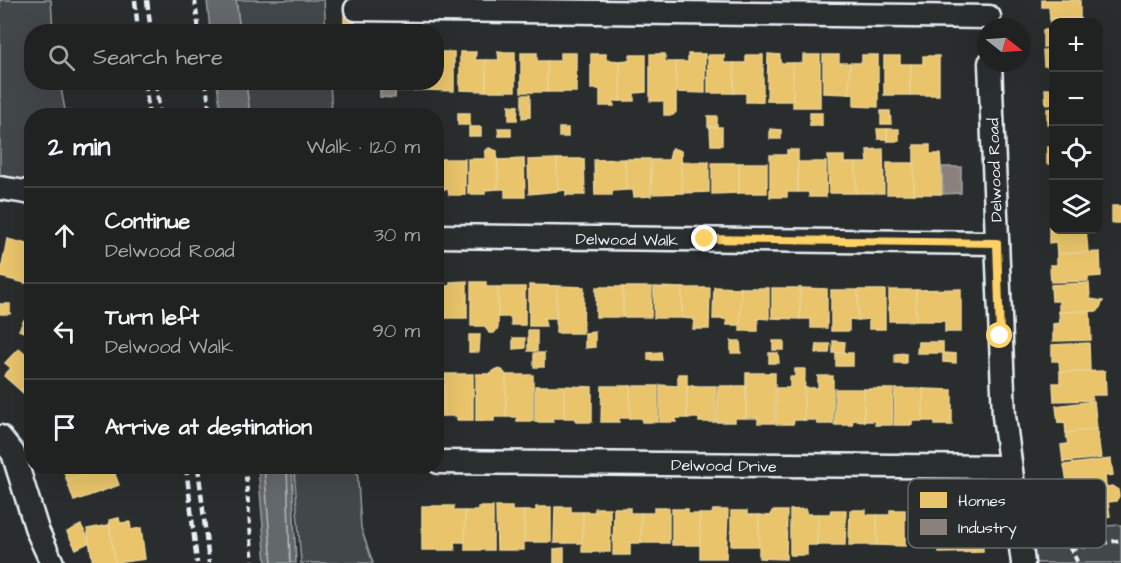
<!DOCTYPE html>
<html lang="en">
<head>
<meta charset="utf-8">
<style>
	:root { --surface:#202222; --page:#282a2a; --text:#f1f3f6; --muted:#a2a4a5; --line:#3d3f40 }
	body { margin:0; font-family:"Architects Daughter",sans-serif; background:var(--page); color:var(--text) }
	.controls { position:absolute; right:18px; top:18px; display:grid; overflow:hidden; border-radius:12px; box-shadow:0 6px 24px #0002 }
	.controls button { width:54px; height:54px; display:grid; place-items:center; padding:0; border:0; border-bottom:2px solid var(--line); background:var(--surface); color:var(--text); font:30px sans-serif }
	.compass { position:absolute; left:977px; top:18px; width:54px; height:54px; border-radius:50%; background:var(--surface); box-shadow:0 6px 24px #0002; rotate:107deg }
	.stop { position:absolute; width:18px; height:18px; margin:-14px; border:4px solid #ffd166; border-radius:50%; background:#fff }
	.stop.end { background:#ffd166; border-color:#fff; box-shadow:0 2px 6px #0008 }
	.list { margin:0; padding:0; list-style:none }
	h2 { display:flex; justify-content:space-between; align-items:center; height:78px; margin:0; padding:0 24px; font-size:26px }
	h2 small { font-size:20px; font-weight:400; color:var(--muted) }
	.list li { display:grid; grid-template-columns:39px 1fr auto; gap:18px; align-items:center; box-sizing:border-box; height:96px; padding:0 24px; border-top:2px solid var(--line) }
	.list b { display:block; font-size:22px; white-space:nowrap }
	.list p { margin:0; font-size:20px; white-space:nowrap; color:var(--muted) }
	.list em { font-size:20px; font-style:normal; color:var(--muted) }
	.icon { flex:none; width:33px; height:33px; fill:none; stroke:currentColor; stroke-width:2; stroke-linecap:round; stroke-linejoin:round }
	.map { position:relative; flex:none; width:1121px; height:563px; overflow:hidden }
	.search { position:absolute; background:var(--surface); box-shadow:0 6px 24px #0002; left:24px; top:24px; width:420px; height:66px; display:flex; align-items:center; gap:15px; box-sizing:border-box; padding:0 21px; border-radius:24px; color:var(--muted); font-size:22px }
	.panel { position:absolute; background:var(--surface); box-shadow:0 6px 24px #0002; left:24px; top:108px; width:420px; height:366px; border-radius:24px }
	.map>svg:first-child { display:block }
	.green { fill:#424648; stroke:#959ca0; stroke-width:1.5 }
	.water { fill:#63686b; stroke:#989fa3; stroke-width:1.5 }
	.homes { fill:#e9c46a; stroke:#e9d295; stroke-width:1.5 }
	.industry { fill:#8a817c; stroke:#a6a3a1; stroke-width:1.5 }
	.lines { fill:none; stroke-linecap:round; stroke-linejoin:round }
	.shore { stroke:#b3bac0; stroke-width:1.5 }
	.street-casing { stroke:#e8f1f8; stroke-width:27 }
	.path { stroke:#e8f1f8; stroke-width:4; stroke-dasharray:6 4.5; stroke-linecap:butt }
	.street { stroke:#2a2d2e; stroke-width:22 }
	.rail { stroke:#e8f1f8; stroke-width:4.5; stroke-dasharray:9 4.5; stroke-linecap:butt }
	.route { stroke:#ffd166; stroke-width:8 }
	.labels { text-anchor:middle; stroke-width:6; stroke-linejoin:round; paint-order:stroke }
	.street-label { font-size:16px; fill:#e8f1f8; stroke:#2a2d2e }
	.key { fill:#2a2d2e; stroke:#63686b; stroke-width:1.5 }
	.key-label { font-size:16px; fill:#e8f1f8 }
</style>
</head>
<body>
<div class="map">
<svg width="1121" height="563" viewBox="0 0 1121 563">
	<rect width="100%" height="100%" fill="#2a2d2e"/>
	<filter id="ink" filterUnits="userSpaceOnUse"><feTurbulence type="fractalNoise" baseFrequency=".0167" numOctaves="2"/><feDisplacementMap in="SourceGraphic" scale="12" xChannelSelector="R" yChannelSelector="G"/><feConvolveMatrix kernelMatrix="1 2 1 2 8 2 1 2 1" color-interpolation-filters="sRGB"/></filter>
	<g filter="url(#ink)">
		<g class="green">
			<path d="M0 0H51L53 31 32 32V82L60 83 65 110 85 115 32 116 31 183 0 178Z"/>
			<path d="M236 0H324L326 31H240Z"/>
			<path d="M246 83H330L332 115H250Z"/>
			<path d="M294 467H357L361 528 373 563H301Z"/>
			<path d="M1121 525V563H1036L1031 531Z"/>
		</g>
		<g class="water">
			<path d="M207 0H236L240 31H210Z"/>
			<path d="M217 83H246L250 115H221Z"/>
			<path d="M258 467H292L296 563H266Z"/>
		</g>
		<g class="homes">
			<path d="M1042 0H1080V18H1050L1049 7H1042Z"/>
			<path d="M344 14H355V25L344 26Z"/>
			<path d="M1050 18H1080L1081 22H1054V47H1043V30H1050Z"/>
			<path d="M1043 50H1054V78L1051 66H1044Z"/>
			<path d="M438 52H454V91L425 90V82H436Z"/>
			<path d="M460 52H476L475 60H486V91L460 90Z"/>
			<path d="M498 52H515V91H486V60H499Z"/>
			<path d="M521 53H537V61H547V92H521Z"/>
			<path d="M560 53H576V92H547V61H560Z"/>
			<path d="M591 54H606V60L620 61V101H613L614 106H600V89H591Z"/>
			<path d="M650 54H665V62H676V112L673 115H664V101H650Z"/>
			<path d="M688 54H705V93L676 92V62H688Z"/>
			<path d="M768 54 780 55V63H793L794 101H767Z"/>
			<path d="M630 55H646V92L634 93V101H620V61L630 60Z"/>
			<path d="M708 55H724V63H734V93H708Z"/>
			<path d="M746 55H763V102H746V93H734V63H746Z"/>
			<path d="M803 55H820V107H793V63H803Z"/>
			<path d="M823 55H839V63H850L849 94 823 93Z"/>
			<path d="M862 55H878V107L854 106V94H849L850 63H862Z"/>
			<path d="M884 56H900V64H911L910 95H884Z"/>
			<path d="M923 56H939V95H910L911 64H923Z"/>
			<path d="M1051 78 1054 104 1046 105 1045 89H1052Z"/>
			<path d="M399 82H425V90L399 91Z"/>
			<path d="M522 95H530V117L522 118Z"/>
			<path d="M509 105 518 106 517 120H509Z"/>
			<path d="M1054 108V124H1047V109Z"/>
			<path d="M881 111H890L891 124H881Z"/>
			<rect x="458" y="113" width="12" height="12"/>
			<rect x="810" y="113" width="12" height="13"/>
			<rect x="708" y="116" width="9" height="11"/>
			<rect x="469" y="127" width="12" height="9"/>
			<path d="M710 127H722V145H711Z"/>
			<path d="M498 128H511V136H499Z"/>
			<rect x="559" y="128" width="9" height="9"/>
			<path d="M770 129 781 130V139H770Z"/>
			<path d="M877 129H887V139H878Z"/>
			<rect x="887" y="129" width="12" height="12"/>
			<path d="M914 145H930V154H940L943 194H914Z"/>
			<rect x="1047" y="147" width="7" height="17"/>
			<path d="M489 148 497 151 498 189 485 190V194H468V159H485V151Z"/>
			<path d="M672 148 681 151 682 193 652 194 651 160H669Z"/>
			<path d="M883 149 884 193H856V163H868L867 150Z"/>
			<path d="M787 150H798V192H787V197H770V155H787Z"/>
			<path d="M828 156H844V163H856V193H829Z"/>
			<path d="M438 159H465V195H449L448 189H438Z"/>
			<path d="M524 159 525 197H505V189H498V160Z"/>
			<path d="M557 159 558 191 529 194 528 160Z"/>
			<path d="M557 159H584L585 195H566V190L558 191Z"/>
			<path d="M625 159H650L651 196 634 197 633 190H626Z"/>
			<path d="M625 159 626 190 612 191V195H595L594 160Z"/>
			<path d="M681 162H709V192L682 193Z"/>
			<path d="M798 162H826V197H809V192H798Z"/>
			<path d="M712 163H739V193L712 194Z"/>
			<rect x="739" y="163" width="28" height="30"/>
			<rect x="887" y="163" width="27" height="31"/>
			<rect x="1112" y="206" width="9" height="17"/>
			<path d="M1049 226H1054V230H1086L1088 252 1057 254 1056 242 1049 243Z"/>
			<path d="M7 239 32 245 30 284 0 277Z"/>
			<path d="M1100 252 1101 276 1088 277V281L1051 282 1050 265H1057V254Z"/>
			<path d="M467 281V318H439L438 286H450V282Z"/>
			<path d="M471 282H486V287H498V328L494 333H489L485 326H471Z"/>
			<path d="M1089 283 1090 299 1103 301 1098 311 1059 312V301H1052L1051 285Z"/>
			<path d="M529 285 557 286 556 318H544L546 326H529Z"/>
			<path d="M557 286 584 287 583 333H556Z"/>
			<path d="M498 287H525V325H511V317H498Z"/>
			<rect x="596" y="287" width="27" height="30"/>
			<path d="M623 287H652L651 317H623Z"/>
			<path d="M654 287 682 288V318H654Z"/>
			<path d="M714 287 741 288V325H727L726 319H713Z"/>
			<path d="M682 288H710L709 329H693L694 319 682 318Z"/>
			<path d="M741 288H769V319L758 318V331H740Z"/>
			<path d="M772 288H800V319L772 318Z"/>
			<path d="M800 288 827 289V328H811V319H800Z"/>
			<path d="M961 289V332H945V321H916V290Z"/>
			<path d="M831 290H858V320L849 319V331H831Z"/>
			<path d="M858 290H885V329H869V319L858 320Z"/>
			<rect x="889" y="290" width="27" height="31"/>
			<rect x="0" y="304" width="10" height="10"/>
			<path d="M1090 311 1091 340 1053 341V324L1060 323 1059 312Z"/>
			<path d="M24 320 32 323 31 335 19 330Z"/>
			<rect x="528" y="330" width="9" height="21"/>
			<path d="M595 332V347L585 348V333Z"/>
			<path d="M469 335H480L479 352H469Z"/>
			<path d="M513 338H525V348L513 349Z"/>
			<path d="M731 341H740L741 353H731Z"/>
			<rect x="773" y="341" width="11" height="9"/>
			<path d="M833 341 845 342 844 353H833Z"/>
			<path d="M918 342H943V353H917Z"/>
			<path d="M1089 343 1090 371 1060 372 1059 361H1052V345Z"/>
			<path d="M817 344H830L829 353H816Z"/>
			<path d="M19 348 32 359V380L21 391 4 376 11 368 5 363Z"/>
			<path d="M661 352 662 360H648V353Z"/>
			<rect x="534" y="353" width="10" height="14"/>
			<path d="M769 353H778L779 363H769Z"/>
			<rect x="836" y="353" width="17" height="13"/>
			<path d="M906 353V363H895V354Z"/>
			<path d="M943 353 956 354V363L943 362Z"/>
			<path d="M496 369 502 370 506 375V417H494V421H476V374H490Z"/>
			<path d="M795 369H805L804 420H794L793 424H776V388H790V377H795Z"/>
			<path d="M1105 371 1106 395H1092V400L1054 401 1053 383H1060V372Z"/>
			<path d="M746 373H775V423H758V418H746Z"/>
			<path d="M445 374H473V420H457V416H444Z"/>
			<path d="M678 374H687V418H676V422H660V385L678 386Z"/>
			<path d="M506 375H533V421H517V417H506Z"/>
			<path d="M818 376H833V424H817L816 420H804V388H818Z"/>
			<path d="M32 380V401L21 391Z"/>
			<path d="M436 384H445L444 416H436Z"/>
			<path d="M535 386H564V418H552L553 422H535Z"/>
			<path d="M564 386 592 387V422H576L575 418H564Z"/>
			<path d="M602 386H630V418H619V422H601Z"/>
			<path d="M630 386H658V422H642V418H630Z"/>
			<path d="M687 386H716V422H699V418H687Z"/>
			<path d="M718 386H746V418H735V422H717Z"/>
			<path d="M835 389H864V421L853 420 852 425H835Z"/>
			<path d="M864 389H893L892 425H875L876 421H864Z"/>
			<path d="M895 389H923V421H912V425H894Z"/>
			<path d="M923 389 952 390V425H935V421H923Z"/>
			<path d="M1094 401 1097 429 1066 433 1065 422 1058 423 1056 406Z"/>
			<path d="M1097 429 1101 458 1063 462 1061 445 1068 444 1066 433Z"/>
			<path d="M1111 459 1113 475 1105 476 1106 487 1075 492 1074 481 1067 482 1064 465Z"/>
			<path d="M62 466H106L67 481Z"/>
			<path d="M106 466H112L119 485 74 501 67 481Z"/>
			<path d="M1112 486 1118 490 1119 496 1116 501 1108 502 1110 516 1072 522 1070 504 1077 503 1075 492Z"/>
			<path d="M422 506H454V511H465V542H454L455 550H422Z"/>
			<path d="M478 507H493V550H465V511H478Z"/>
			<path d="M496 507H512V511H524V550H497Z"/>
			<path d="M536 507H551V542H524V511H536Z"/>
			<path d="M555 507H571V512H583V543H554Z"/>
			<path d="M595 508H610V552H582L583 512H595Z"/>
			<path d="M614 508H630V513H641V543H630V555H613Z"/>
			<path d="M654 508H669V543H641V513H654Z"/>
			<path d="M672 509H688V514H700V545H672Z"/>
			<path d="M806 509V514H818L817 545H807V555H790V510Z"/>
			<path d="M713 510H728L726 558H700V514H712Z"/>
			<path d="M831 510H846L845 545H817L818 514H830Z"/>
			<path d="M850 510H866V515H877V545H849Z"/>
			<path d="M890 510H905V546L877 545V515H890Z"/>
			<path d="M731 511H747V515H759V546H731Z"/>
			<path d="M772 511H787L786 559 759 558V515L771 516Z"/>
			<path d="M966 514V530L983 529V552L939 553V546L935 545 936 515Z"/>
			<path d="M119 518 120 523 130 522 131 530 141 528 145 559 115 563 109 520Z"/>
			<path d="M81 525 90 542 76 549 67 532Z"/>
			<path d="M109 525 115 563H93L87 529Z"/>
			<path d="M564 548V563H554V549Z"/>
		</g>
		<g class="industry">
			<path d="M380 82H396L395 98 380 97Z"/>
			<path d="M942 167H961V193L943 194Z"/>
		</g>
		<g class="lines">
			<g class="shore">
				<path d="M264 466 272 563"/>
				<path d="M287 466 290 563"/>
			</g>
			<g class="street-casing">
				<g id="street">
					<path d="M356 9 989 17"/>
					<path d="M990 63 1004 416 1023 563"/>
					<path d="M0 188 32 193"/>
					<path d="M436 236 997 243"/>
					<path d="M0 437 13 453 37 530 52 563"/>
					<path d="M439 462 1009 467"/>
				</g>
			</g>
			<g class="path">
				<path d="M195 0 199 32"/>
				<path d="M206 82 210 116"/>
				<path d="M245 466 253 563"/>
				<path d="M1040 535 1071 549 1078 563"/>
				<path d="M1071 549 1121 540"/>
			</g>
			<use href="#street" class="street"/>
			<g class="rail">
				<path d="M135 0 138 32"/>
				<path d="M147 0 151 32"/>
				<path d="M145 82 149 116"/>
				<path d="M156 82 160 116"/>
				<path d="M186 466 197 563"/>
				<path d="M198 466 209 563"/>
			</g>
		</g>
	</g>
	<g class="lines" filter="url(#ink)">
		<path class="route" d="M705 239 997 243 1000 336"/>
	</g>
	<g class="labels">
		<g class="street-label">
			<text transform="translate(994 170) rotate(-92)" y="6">Delwood Road</text>
			<text transform="translate(627 239) rotate(1)" y="6">Delwood Walk</text>
			<text transform="translate(724 465) rotate(1)" y="6">Delwood Drive</text>
		</g>
	</g>
	<rect x="908" y="479" width="198" height="69" rx="9" class="key"/>
	<rect x="920" y="492" width="27" height="16" fill="#e9c46a"/>
	<rect x="920" y="519" width="27" height="16" fill="#8a817c"/>
	<g class="key-label">
		<text x="958" y="506">Homes</text>
		<text x="958" y="533">Industry</text>
	</g>
</svg>
<div class="controls">
<button>+</button>
<button>−</button>
<button><svg class="icon" aria-label="locate" viewBox="0 0 24 24"><circle cx="12" cy="12" r="6"/><path d="M12 2v4M12 18v4M2 12h4M18 12h4"/></svg></button>
<button><svg class="icon" aria-label="layers" viewBox="0 0 24 24"><path d="M12 4l9 5-9 5-9-5zM3 14l9 5 9-5"/></svg></button>
</div>
<svg class="compass" viewBox="-18 -18 36 36"><path d="M0-13l5 13h-10z" fill="#e53935"/><path d="M0 13l5-13h-10z" fill="#a2a4a5"/></svg>
<div class="stop" style="left:1000px;top:336px"></div>
<div class="stop end" style="left:705px;top:239px"></div>
<div class="search"><svg class="icon" aria-label="search" viewBox="0 0 24 24"><circle cx="10" cy="10" r="6"/><path d="M15 15l6 6"/></svg>Search here</div>
<section class="panel">
<h2>2 min<small>Walk · 120 m</small></h2>
<ul class="list">
<li><svg class="icon" aria-label="ahead" viewBox="0 0 24 24"><path d="M12 20V5M6 11l6-6 6 6"/></svg><div><b>Continue</b><p>Delwood Road</p></div><em>30 m</em></li>
<li><svg class="icon" aria-label="left" viewBox="0 0 24 24"><path d="M17 20v-9H6M10 6l-5 5 5 5"/></svg><div><b>Turn left</b><p>Delwood Walk</p></div><em>90 m</em></li>
<li><svg class="icon" aria-label="arrive" viewBox="0 0 24 24"><path d="M6 21V4h12l-3 4 3 4H6"/></svg><div><b>Arrive at destination</b></div></li>
</ul>
</section>
</div>
</body>
</html>
